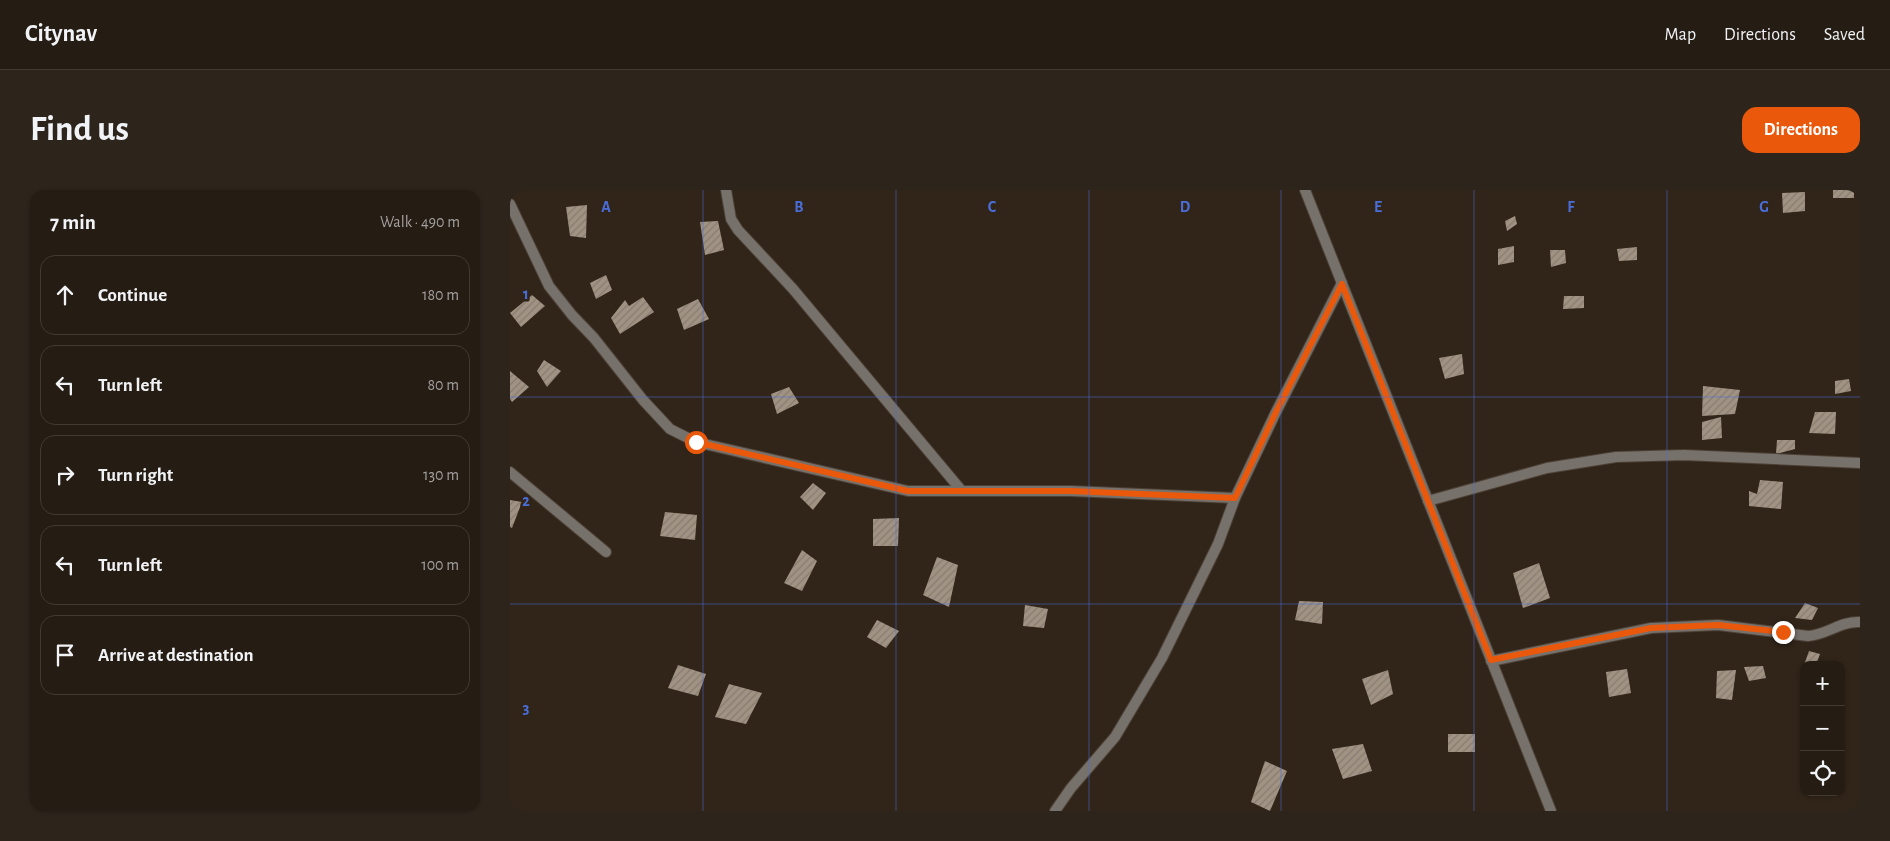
<!DOCTYPE html>
<html lang="en">
<head>
<meta charset="utf-8">
<style>
	:root { --surface:#251c13; --page:#2d251c; --text:#f1f3f6; --muted:#a3a1a0; --line:#423a33; --accent:#ea580c }
	body { margin:0; font-family:"Alegreya Sans",sans-serif; background:var(--page); color:var(--text) }
	.controls { position:absolute; right:15px; bottom:15px; display:grid; overflow:hidden; border-radius:10px; box-shadow:0 1px 4px #0004 }
	.controls button { width:45px; height:45px; display:grid; place-items:center; padding:0; border:0; border-bottom:1px solid var(--line); background:var(--surface); color:var(--text); font:25px sans-serif }
	.stop { position:absolute; width:15px; height:15px; margin:-11px; border:4px solid #ea580c; border-radius:50%; background:#fff }
	.stop.end { background:#ea580c; border-color:#fff; box-shadow:0 1px 5px #0008 }
	.list { margin:0; padding:0; list-style:none }
	h2 { display:flex; justify-content:space-between; align-items:center; height:65px; margin:0; padding:0 20px; font-size:21px }
	h2 small { font-size:16px; font-weight:400; color:var(--muted) }
	.list li { display:grid; grid-template-columns:32px 1fr auto; gap:15px; align-items:center; box-sizing:border-box; height:80px; margin:0 10px 10px; padding:0 10px; border:1px solid var(--line); border-radius:15px }
	.list b { display:block; font-size:19px; white-space:nowrap }
	.list em { font-size:16px; font-style:normal; color:var(--muted) }
	.icon { flex:none; width:28px; height:28px; fill:none; stroke:currentColor; stroke-width:2; stroke-linecap:round; stroke-linejoin:round }
	.map { position:relative; flex:none; width:1350px; height:621px; overflow:hidden; border-radius:15px }
	header { display:flex; align-items:center; gap:30px; box-sizing:border-box; height:70px; padding:0 25px; background:var(--surface); border-bottom:1px solid var(--line) }
	header strong { font-size:24px }
	nav { display:flex; gap:28px; margin-inline-start:auto; font-size:18px }
	.intro { display:flex; align-items:center; justify-content:space-between; box-sizing:border-box; height:120px; padding:0 30px }
	h1 { margin:0; font-size:35px }
	.button { padding:12px 22px; border-radius:15px; background:var(--accent); color:#fff; font-size:18px; font-weight:700 }
	main { display:flex; gap:30px; padding:0 30px }
	aside { flex:1; background:var(--surface); border-radius:15px; box-shadow:0 1px 4px #0004 }
	.map>svg:first-child { display:block }
	.building { fill:url(#building-hatch) }
	.lines { fill:none; stroke-linecap:round; stroke-linejoin:round }
	.street-casing { stroke:#4d4136; stroke-width:12 }
	.street { stroke:#77716b; stroke-width:10 }
	.route { stroke:#ea580c; stroke-width:6 }
	.grid { fill:none; stroke:#496edb; stroke-width:1; stroke-opacity:0.55 }
	.grid-label { font-size:16px; text-anchor:middle; font-weight:bold; fill:#496edb; stroke:#312519; stroke-width:5; stroke-linejoin:round; paint-order:stroke }
</style>
</head>
<body>
<header>
<strong>Citynav</strong>
<nav><a>Map</a><a>Directions</a><a>Saved</a></nav>
</header>
<div class="intro"><h1>Find us</h1><a class="button">Directions</a></div>
<main>
<aside>
<h2>7 min<small>Walk · 490 m</small></h2>
<ul class="list">
<li><svg class="icon" aria-label="ahead" viewBox="0 0 24 24"><path d="M12 20V5M6 11l6-6 6 6"/></svg><div><b>Continue</b></div><em>180 m</em></li>
<li><svg class="icon" aria-label="left" viewBox="0 0 24 24"><path d="M17 20v-9H6M10 6l-5 5 5 5"/></svg><div><b>Turn left</b></div><em>80 m</em></li>
<li><svg class="icon" aria-label="right" viewBox="0 0 24 24"><path d="M7 20v-9h11M14 6l5 5-5 5"/></svg><div><b>Turn right</b></div><em>130 m</em></li>
<li><svg class="icon" aria-label="left" viewBox="0 0 24 24"><path d="M17 20v-9H6M10 6l-5 5 5 5"/></svg><div><b>Turn left</b></div><em>100 m</em></li>
<li><svg class="icon" aria-label="arrive" viewBox="0 0 24 24"><path d="M6 21V4h12l-3 4 3 4H6"/></svg><div><b>Arrive at destination</b></div></li>
</ul>
</aside>
<div class="map">
<svg width="1350" height="621" viewBox="0 0 1350 621">
	<defs>
		<pattern id="building-hatch" width="6" height="6" patternUnits="userSpaceOnUse" patternTransform="scale(1.25)"><rect width="6" height="6" fill="#a19384"/><path d="M-1 1l2-2M0 6l6-6M5 7l2-2" fill="none" stroke="#877c71"/></pattern>
	</defs>
	<rect width="100%" height="100%" fill="#312519"/>
	<g class="building">
		<rect x="1323" y="0" width="21" height="8"/>
		<path d="M1295 2V21L1273 23 1272 3Z"/>
		<path d="M77 15 76 48 60 46 56 17Z"/>
		<path d="M1005 26 1007 34 997 41 995 31Z"/>
		<path d="M208 31 214 60 195 65 190 32Z"/>
		<path d="M1004 56V72L988 75V59Z"/>
		<path d="M1127 57V70L1109 71 1107 59Z"/>
		<path d="M1040 60H1055L1056 73 1041 77Z"/>
		<path d="M96 85 102 100 86 109 80 93Z"/>
		<path d="M22 105 35 116 11 137 0 123Z"/>
		<path d="M1054 106H1074V118L1053 119Z"/>
		<path d="M133 107 144 122 110 144 101 128 115 110 119 116Z"/>
		<path d="M188 109 199 129 174 140 167 119Z"/>
		<path d="M952 164 954 184 935 189 929 168Z"/>
		<path d="M34 170 51 181 37 197 27 181Z"/>
		<path d="M0 181 19 197 2 212 0 209Z"/>
		<path d="M1339 189 1341 201 1325 204V191Z"/>
		<path d="M1193 196 1230 200 1225 224 1192 226Z"/>
		<path d="M279 197 289 213 267 224 261 204Z"/>
		<path d="M1305 222H1326L1325 244 1299 243Z"/>
		<path d="M1211 227 1212 248 1192 250V232Z"/>
		<path d="M1267 250H1285V259L1266 264Z"/>
		<path d="M1250 290 1273 292 1271 319 1239 316V301L1247 304Z"/>
		<path d="M303 293 316 303 303 320 290 307Z"/>
		<path d="M0 310 12 312 2 338 0 337Z"/>
		<path d="M155 322 187 325 185 350 150 346Z"/>
		<path d="M389 328 388 356H363V329Z"/>
		<path d="M292 360 307 371 292 401 274 393Z"/>
		<path d="M427 367 448 375 439 417 413 405Z"/>
		<path d="M1029 373 1040 408 1013 418 1003 383Z"/>
		<path d="M789 411 813 412 812 434 785 430Z"/>
		<path d="M1295 413 1308 418 1302 430 1285 428Z"/>
		<path d="M515 415 538 419 534 438 513 436Z"/>
		<path d="M367 430 389 441 376 458 357 447Z"/>
		<path d="M1299 461 1310 464 1306 475H1294Z"/>
		<path d="M168 475 196 484 188 506 158 498Z"/>
		<path d="M1253 476 1256 488 1239 491 1234 477Z"/>
		<path d="M1117 479 1121 503 1099 507 1096 482Z"/>
		<path d="M878 480 883 504 861 515 852 489Z"/>
		<path d="M1226 480 1222 510 1206 508 1207 481Z"/>
		<path d="M219 494 252 503 236 534 205 527Z"/>
		<rect x="938" y="544" width="27" height="18"/>
		<path d="M853 554 862 581 833 589 822 559Z"/>
		<path d="M755 571 777 581 760 621 741 612Z"/>
	</g>
	<g class="lines">
		<g class="street-casing">
			<g id="street">
				<path d="M216 0 221 29 228 40 283 99 451 300"/>
				<path d="M795 0 1041 621"/>
				<path d="M0 14 39 96 62 125 84 148 133 210 160 239 186 252 398 301H561L725 308"/>
				<path d="M0 282 96 362"/>
				<path d="M918 311 1037 278 1106 267 1174 265 1350 273"/>
				<path d="M981 471 1141 438 1208 435 1298 446C1317 445 1330 431 1350 432"/>
				<path d="M545 621 561 598 605 547 652 468 708 354 725 308 766 222 832 93"/>
			</g>
		</g>
		<use href="#street" class="street"/>
	</g>
	<g class="lines">
		<path class="route" d="M186 252 398 301H561L725 308 766 222 832 94 981 470 1141 438 1208 435 1273 442"/>
	</g>
	<path class="grid" d="M193 0V621M386 0V621M579 0V621M771 0V621M964 0V621M1157 0V621M0 207H1350M0 414H1350"/>
	<g class="grid-label">
		<text x="96" y="22">A</text>
		<text x="289" y="22">B</text>
		<text x="482" y="22">C</text>
		<text x="675" y="22">D</text>
		<text x="868" y="22">E</text>
		<text x="1061" y="22">F</text>
		<text x="1254" y="22">G</text>
		<text x="16" y="109">1</text>
		<text x="16" y="316">2</text>
		<text x="16" y="523">3</text>
	</g>
</svg>
<div class="controls">
<button>+</button>
<button>−</button>
<button><svg class="icon" aria-label="locate" viewBox="0 0 24 24"><circle cx="12" cy="12" r="6"/><path d="M12 2v4M12 18v4M2 12h4M18 12h4"/></svg></button>
</div>
<div class="stop" style="left:186px;top:252px"></div>
<div class="stop end" style="left:1273px;top:442px"></div>
</div>
</main>
</body>
</html>
